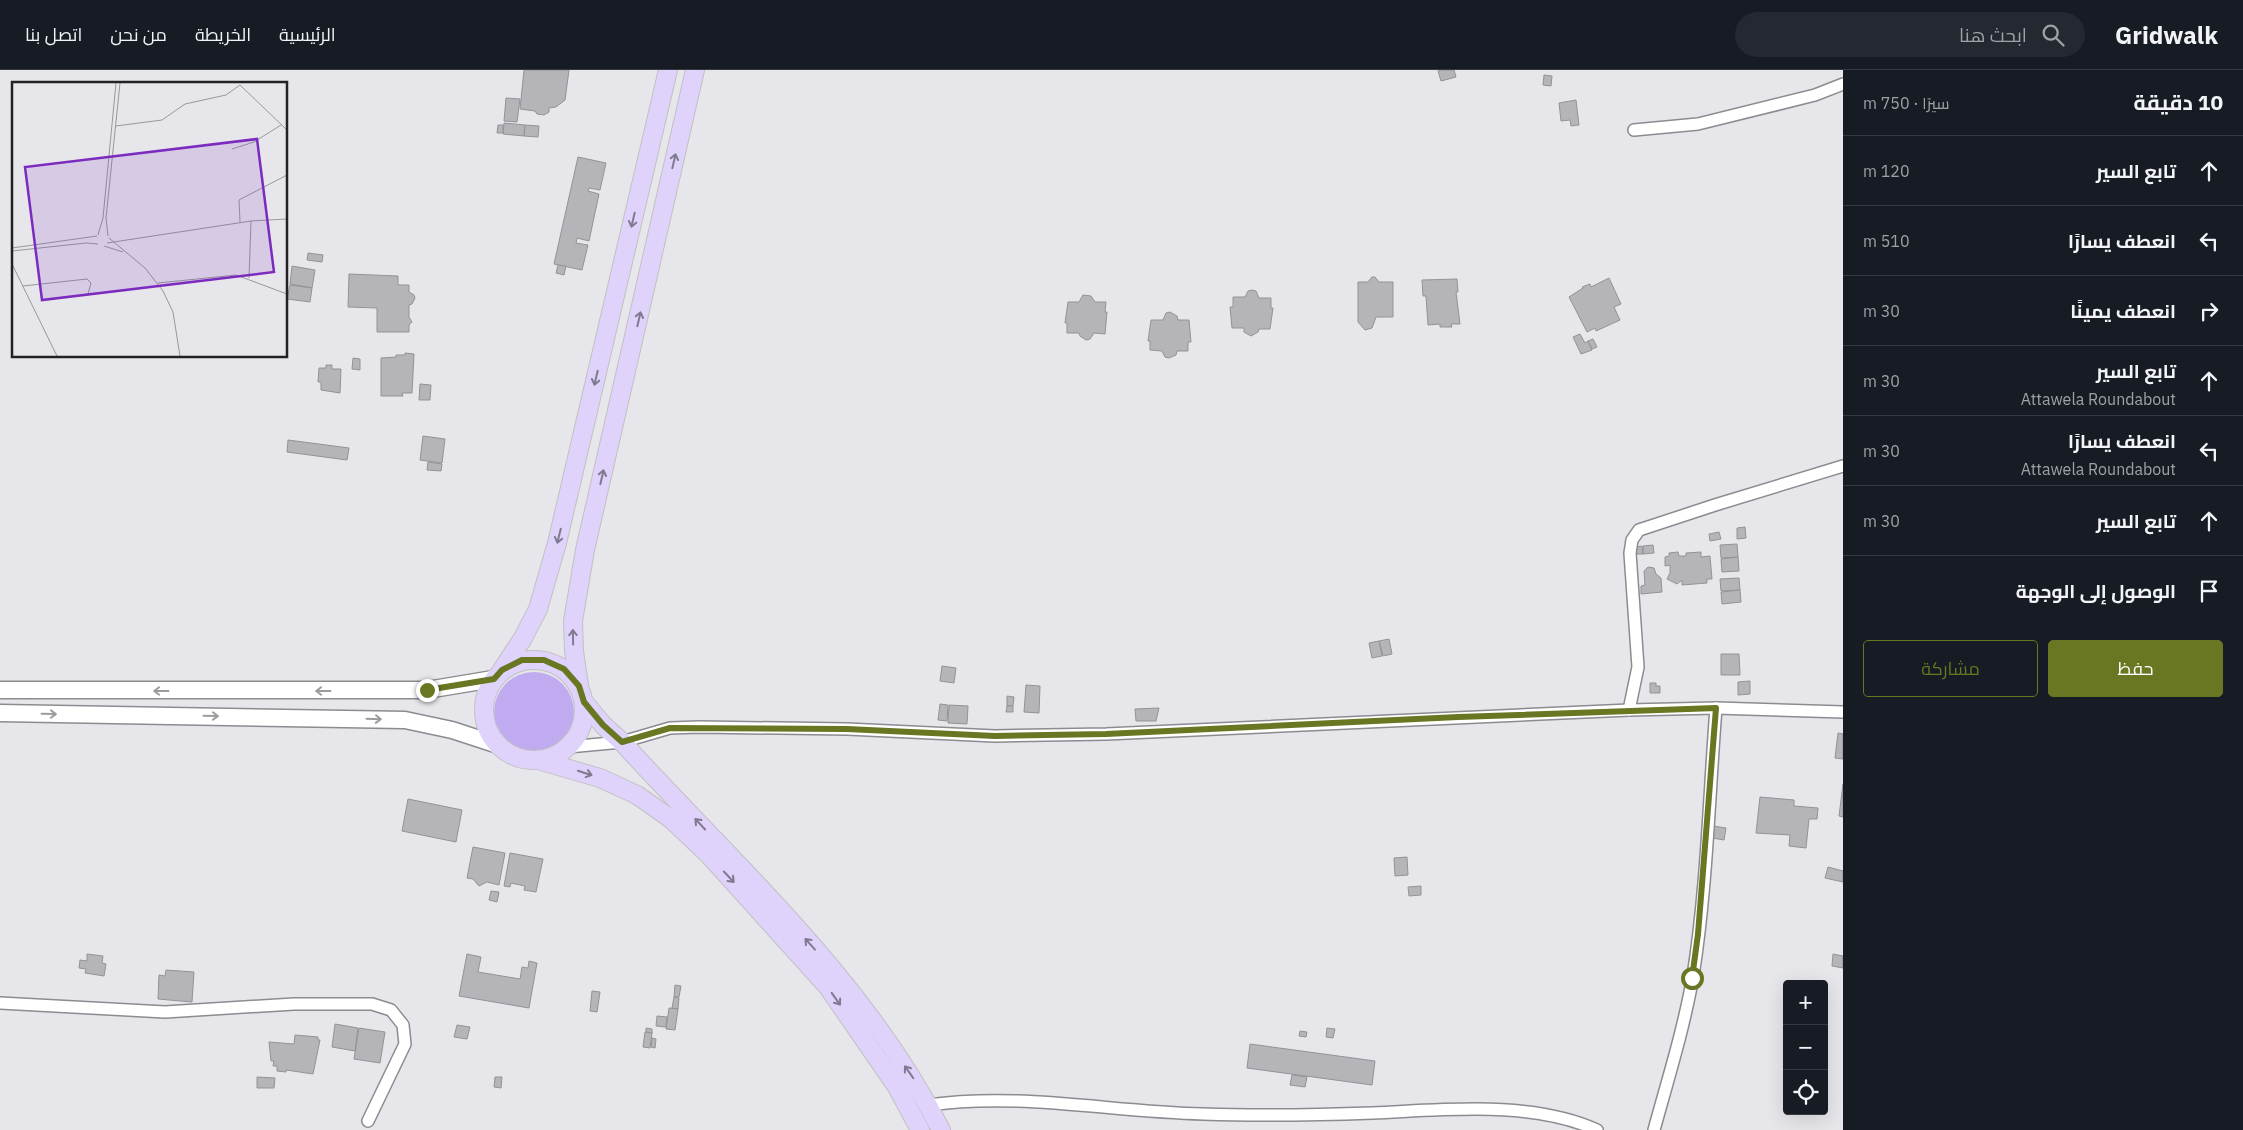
<!DOCTYPE html>
<html lang="ar">
<head>
<meta charset="utf-8">
<style>
	:root { --surface:#171b24; --page:#242831; --text:#f1f3f6; --muted:#9ea1a6; --line:#363941; --accent:#697622 }
	body { margin:0; font-family:"IBM Plex Sans",Cairo,sans-serif; background:var(--page); color:var(--text); direction:rtl }
	.controls { position:absolute; right:15px; bottom:15px; display:grid; overflow:hidden; border-radius:5px; box-shadow:0 5px 20px #0002 }
	.controls button { width:45px; height:45px; display:grid; place-items:center; padding:0; border:0; border-bottom:1px solid var(--line); background:var(--surface); color:var(--text); font:25px sans-serif }
	.stop { position:absolute; width:15px; height:15px; margin:-11px; border:4px solid #697622; border-radius:50%; background:#fff }
	.stop.end { background:#697622; border-color:#fff; box-shadow:0 1px 5px #0008 }
	.list { margin:0; padding:0; list-style:none }
	h2 { display:flex; justify-content:space-between; align-items:center; height:65px; margin:0; padding:0 20px; font-size:21px }
	h2 small { font-size:16px; font-weight:400; color:var(--muted) }
	.list li { display:grid; grid-template-columns:32px 1fr auto; gap:15px; align-items:center; box-sizing:border-box; height:70px; padding:0 20px; border-top:1px solid var(--line) }
	.list b { display:block; font-size:19px; white-space:nowrap }
	.list p { margin:0; font-size:16px; white-space:nowrap; color:var(--muted) }
	.list em { font-size:16px; font-style:normal; color:var(--muted) }
	.actions { display:flex; gap:10px; padding:15px 20px }
	.actions a { flex:1; padding:11px 0; border:1px solid var(--accent); border-radius:5px; text-align:center; font-size:18px; color:var(--accent) }
	.actions .main { background:var(--accent); color:#fff }
	.icon { flex:none; width:28px; height:28px; fill:none; stroke:currentColor; stroke-width:2; stroke-linecap:round; stroke-linejoin:round }
	.map { position:relative; flex:none; width:1843px; height:1060px; overflow:hidden; direction:ltr }
	header { display:flex; align-items:center; gap:30px; box-sizing:border-box; height:70px; padding:0 25px; background:var(--surface); border-bottom:1px solid var(--line) }
	header strong { font-size:24px }
	nav { display:flex; gap:28px; margin-inline-start:auto; font-size:18px }
	.search { width:350px; height:45px; background:var(--page); display:flex; align-items:center; gap:12px; box-sizing:border-box; padding:0 18px; border-radius:28px; color:var(--muted); font-size:19px }
	main { display:flex }
	aside { flex:1; background:var(--surface) }
	.map>svg:first-child { display:block }
	.green { fill:#c0abf1 }
	.building { fill:#b5b4b9; stroke:#939297 }
	.lines { fill:none; stroke-linecap:round; stroke-linejoin:round }
	.street-casing { stroke:#8c8b90; stroke-width:14 }
	.secondary-casing { stroke:#8c8b90; stroke-width:19 }
	.primary-casing { stroke:#c1c1c2; stroke-width:20 }
	.street { stroke:#fff; stroke-width:11 }
	.secondary { stroke:#fff; stroke-width:16 }
	.primary { stroke:#dfd2fb; stroke-width:18 }
	.oneway { stroke:#807a90 }
	.oneway2 { stroke:#9c9c9c }
	.route { stroke:#697622; stroke-width:6 }
	.inset-road { fill:none; stroke:#98989b; stroke-width:1 }
	.view { fill:#7b2cbf; fill-opacity:0.15; stroke:#7b2cbf; stroke-width:2.5 }
	.inset-edge { fill:none; stroke:#222224; stroke-width:2.5 }
</style>
</head>
<body>
<header>
<strong>Gridwalk</strong>
<div class="search"><svg class="icon" aria-label="search" viewBox="0 0 24 24"><circle cx="10" cy="10" r="6"/><path d="M15 15l6 6"/></svg>ابحث هنا</div>
<nav><a>الرئيسية</a><a>الخريطة</a><a>من نحن</a><a>اتصل بنا</a></nav>
</header>
<main>
<aside>
<h2>10 دقيقة<small>سيرًا · 750 m</small></h2>
<ul class="list">
<li><svg class="icon" aria-label="ahead" viewBox="0 0 24 24"><path d="M12 20V5M6 11l6-6 6 6"/></svg><div><b>تابع السير</b></div><em>120 m</em></li>
<li><svg class="icon" aria-label="left" viewBox="0 0 24 24"><path d="M17 20v-9H6M10 6l-5 5 5 5"/></svg><div><b>انعطف يسارًا</b></div><em>510 m</em></li>
<li><svg class="icon" aria-label="right" viewBox="0 0 24 24"><path d="M7 20v-9h11M14 6l5 5-5 5"/></svg><div><b>انعطف يمينًا</b></div><em>30 m</em></li>
<li><svg class="icon" aria-label="ahead" viewBox="0 0 24 24"><path d="M12 20V5M6 11l6-6 6 6"/></svg><div><b>تابع السير</b><p>Attawela Roundabout</p></div><em>30 m</em></li>
<li><svg class="icon" aria-label="left" viewBox="0 0 24 24"><path d="M17 20v-9H6M10 6l-5 5 5 5"/></svg><div><b>انعطف يسارًا</b><p>Attawela Roundabout</p></div><em>30 m</em></li>
<li><svg class="icon" aria-label="ahead" viewBox="0 0 24 24"><path d="M12 20V5M6 11l6-6 6 6"/></svg><div><b>تابع السير</b></div><em>30 m</em></li>
<li><svg class="icon" aria-label="arrive" viewBox="0 0 24 24"><path d="M6 21V4h12l-3 4 3 4H6"/></svg><div><b>الوصول إلى الوجهة</b></div></li>
</ul>
<div class="actions"><a class="main">حفظ</a><a>مشاركة</a></div>
</aside>
<div class="map">
<svg width="1843" height="1060" viewBox="0 0 1843 1060">
	<rect width="100%" height="100%" fill="#e7e6eb"/>
	<circle class="green" cx="534" cy="642" r="40"/>
	<g class="building">
		<path d="M524 0H569L565 30 556 37 549 38V42L544 45 537 44 535 41 520 39Z"/>
		<path d="M1441 0H1454L1456 7 1441 11 1438 1Z"/>
		<path d="M1544 5 1552 6 1551 16 1543 15Z"/>
		<path d="M506 28 520 29 517 52 504 51Z"/>
		<path d="M1576 30 1579 55 1571 56 1570 50 1561 51 1559 33Z"/>
		<path d="M504 53 525 55 524 66 503 64Z"/>
		<path d="M498 55H503V63H497Z"/>
		<path d="M525 55 539 56 538 67 524 66Z"/>
		<path d="M578 87 606 93 600 120 589 118 588 121 599 124 589 171 577 168 576 173 588 175 582 200 554 194Z"/>
		<path d="M308 183 323 185 322 192 307 190Z"/>
		<path d="M558 195 566 196 564 205 556 203Z"/>
		<path d="M292 196 315 200 312 218 290 214Z"/>
		<path d="M349 204 398 206V215H409V222L414 225 415 228 412 234 409 235V247L412 252 409 255V262H377V238L348 237Z"/>
		<path d="M1372 207H1375L1379 212H1393V247H1376L1372 258 1365 260 1358 252V212H1368Z"/>
		<path d="M1609 208 1621 234 1614 237 1620 250 1596 261 1595 258 1587 262 1569 227 1583 218 1582 217 1590 214 1591 217Z"/>
		<path d="M1457 209 1458 222H1456L1460 254H1451L1452 257H1440V254L1428 255 1426 226H1423L1422 210Z"/>
		<path d="M290 215 312 218 310 232 287 229Z"/>
		<path d="M1252 220 1256 221 1259 228H1271V238H1273L1270 259H1259L1258 262 1251 266 1244 262V258H1232L1230 237H1233V227H1245L1248 221Z"/>
		<path d="M1083 225 1091 226 1095 232H1106L1105 242H1107L1105 264 1094 263 1090 269 1086 270 1080 266 1079 263H1067V253H1065L1068 232H1079Z"/>
		<path d="M1170 242 1177 246 1178 250H1189L1191 272H1188V281H1177L1176 285 1169 288 1165 287 1162 281 1150 280V271H1148L1151 250H1163L1166 243Z"/>
		<path d="M1580 264 1585 273 1588 271 1592 280 1581 284 1573 267Z"/>
		<path d="M1593 269 1597 277 1592 279 1588 271Z"/>
		<path d="M405 283 414 284 412 323H402L403 326H381V288L396 287V285H405Z"/>
		<path d="M353 288 360 289V300L352 299Z"/>
		<path d="M326 295H332V299H341L340 323 321 320V312H318L319 298H326Z"/>
		<path d="M420 314 431 315 430 330H419Z"/>
		<path d="M423 366 445 369 442 393 420 390Z"/>
		<path d="M288 370 349 378 347 390 287 382Z"/>
		<path d="M428 392 442 394 441 401 427 400Z"/>
		<path d="M1745 457 1746 468 1737 469V458Z"/>
		<path d="M1719 462 1721 469 1710 471 1709 464Z"/>
		<path d="M1737 474 1738 487 1721 488 1720 475Z"/>
		<path d="M1653 475 1654 483 1643 484V476Z"/>
		<path d="M1642 476 1643 484H1637L1636 477Z"/>
		<path d="M1678 482 1679 486H1686V483L1701 482V487L1710 486 1712 509H1707V513L1682 515V510L1677 514 1667 509 1670 503V495L1665 496V487L1669 486V483Z"/>
		<path d="M1738 487 1739 501 1722 502 1721 489Z"/>
		<path d="M1648 497 1654 498 1656 504 1661 508 1662 522 1641 524V516L1645 515 1644 501Z"/>
		<path d="M1739 508 1740 520 1721 521 1720 509Z"/>
		<path d="M1740 520 1741 532 1722 534 1721 522Z"/>
		<path d="M1389 569 1392 584 1383 586 1379 571Z"/>
		<path d="M1379 571 1382 586 1372 588 1369 573Z"/>
		<path d="M1721 584H1739L1740 605H1721Z"/>
		<path d="M942 596 956 598 954 613 940 611Z"/>
		<path d="M1750 611V624L1738 625V612Z"/>
		<path d="M1650 613H1656V616H1660V623H1650Z"/>
		<path d="M1026 615 1040 616 1039 643 1024 642Z"/>
		<path d="M1007 626 1014 627 1013 636H1007Z"/>
		<path d="M940 634 948 635 947 651 938 650Z"/>
		<path d="M949 635 968 636 967 654 948 653Z"/>
		<path d="M1007 636H1013V642H1006Z"/>
		<path d="M1159 638 1156 651H1136L1135 639Z"/>
		<path d="M1838 663 1843 664V689L1835 688Z"/>
		<path d="M1843 714V747L1839 746Z"/>
		<path d="M1760 727 1794 730V736L1818 738 1817 749H1809L1806 778 1789 776 1790 765 1756 763Z"/>
		<path d="M408 729 462 740 456 772 402 761Z"/>
		<path d="M1713 756 1726 758 1724 770 1712 768Z"/>
		<path d="M473 777 505 783 499 815 487 812 479 816 473 809 467 808Z"/>
		<path d="M510 783 543 789 536 822 524 820 525 816 511 813 510 817 504 816Z"/>
		<path d="M1407 787 1408 805 1395 806 1394 788Z"/>
		<path d="M1828 797 1843 801V812L1825 808Z"/>
		<path d="M1421 816V825L1409 826 1408 817Z"/>
		<path d="M491 821 499 822 497 832 489 830Z"/>
		<path d="M87 884 103 886 102 893 106 894 104 906 85 903 86 899 79 898 80 890 87 891Z"/>
		<path d="M467 884 481 887 478 902 520 909 522 897 528 898 529 891 537 893 529 938 459 926Z"/>
		<path d="M1833 884 1843 886V898L1832 896Z"/>
		<path d="M166 900 194 902 192 932 158 929 159 905 165 906Z"/>
		<path d="M675 915 681 916 679 927H674Z"/>
		<path d="M592 921 600 922 597 942 590 941Z"/>
		<path d="M674 927 679 928 678 939 672 938Z"/>
		<path d="M669 938 678 939 675 960 666 959Z"/>
		<path d="M657 946 667 947 666 957 656 956Z"/>
		<path d="M335 954 358 958 355 981 332 977Z"/>
		<path d="M457 955 470 957 467 969 454 967Z"/>
		<path d="M359 958 385 962 380 993 354 989Z"/>
		<path d="M646 958 652 959V963L646 962Z"/>
		<path d="M1327 958 1335 959 1333 968 1326 967Z"/>
		<path d="M1300 961 1307 962 1306 967 1299 966Z"/>
		<path d="M645 962 652 963 650 978 643 977Z"/>
		<path d="M295 965 318 967V970H320L313 1004 286 1000V1002L277 1001V996H273L274 991H271L269 972 294 974Z"/>
		<path d="M652 968 656 969 655 978 651 977Z"/>
		<path d="M1250 974 1375 991 1372 1015 1247 998Z"/>
		<path d="M1292 1005 1307 1007 1305 1017 1290 1015Z"/>
		<path d="M257 1007 275 1008 274 1018H257Z"/>
		<path d="M495 1007H502L501 1018 494 1017Z"/>
	</g>
	<g class="lines">
		<g class="street-casing">
			<g id="street">
				<path d="M1634 60 1698 54 1815 25 1843 14"/>
				<path d="M1629 640 1638 597 1630 483 1632 470 1639 460 1715 435 1843 396"/>
				<path d="M568 677 622 672 670 658 699 657 847 659 995 666 1106 664 1629 640 1716 638 1843 642"/>
				<path d="M0 933 165 942 294 934H372L391 940 403 955 405 974 368 1051"/>
				<path d="M928 1035C1021 1022 1111 1042 1203 1044 1260 1046 1317 1045 1373 1043 1444 1040 1531 1030 1597 1060"/>
				<path d="M1654 1060C1668 1009 1684 958 1693 906 1707 817 1709 727 1716 638"/>
			</g>
		</g>
		<g class="secondary-casing">
			<g id="secondary">
				<path d="M0 620H427L493 609"/>
				<path d="M0 643 405 650 452 660 498 675"/>
			</g>
		</g>
		<g class="primary-casing">
			<g id="primary">
				<circle cx="534" cy="640" r="50"/>
				<path d="M502 600 523 568 538 539 557 473 668 0"/>
				<path d="M579 615 574 581 573 551 585 480 695 0"/>
				<path d="M584 632 603 655 622 672C734 795 865 910 941 1060"/>
				<path d="M538 690 600 708 637 725 671 749 709 785 828 917 897 1017 920 1060"/>
			</g>
		</g>
		<use href="#street" class="street"/>
		<use href="#secondary" class="secondary"/>
		<use href="#primary" class="primary"/>
	</g>
	<defs><path id="oneway-shaft" d="M-6 0H5M1.5-3L5.5 0L1.5 3" fill="none" stroke-width="1.6" stroke-linecap="round" stroke-linejoin="round" transform="scale(1.25)"/></defs>
	<g class="oneway">
		<use href="#oneway-shaft" transform="translate(674 91) rotate(-77)"/>
		<use href="#oneway-shaft" transform="translate(633 150) rotate(103)"/>
		<use href="#oneway-shaft" transform="translate(639 249) rotate(-77)"/>
		<use href="#oneway-shaft" transform="translate(596 308) rotate(103)"/>
		<use href="#oneway-shaft" transform="translate(602 407) rotate(-77)"/>
		<use href="#oneway-shaft" transform="translate(559 466) rotate(104)"/>
		<use href="#oneway-shaft" transform="translate(573 567) rotate(-91)"/>
		<use href="#oneway-shaft" transform="translate(585 703) rotate(18)"/>
		<use href="#oneway-shaft" transform="translate(700 754) rotate(-133)"/>
		<use href="#oneway-shaft" transform="translate(729 807) rotate(47)"/>
		<use href="#oneway-shaft" transform="translate(810 874) rotate(-132)"/>
		<use href="#oneway-shaft" transform="translate(836 929) rotate(55)"/>
		<use href="#oneway-shaft" transform="translate(909 1002) rotate(-125)"/>
	</g>
	<g class="oneway2">
		<use href="#oneway-shaft" transform="translate(161 621) rotate(-180)"/>
		<use href="#oneway-shaft" transform="translate(323 621) rotate(-180)"/>
		<use href="#oneway-shaft" transform="translate(49 644) rotate(1)"/>
		<use href="#oneway-shaft" transform="translate(211 646) rotate(1)"/>
		<use href="#oneway-shaft" transform="translate(374 649) rotate(2)"/>
	</g>
	<g class="lines">
		<path class="route" d="M427 620 494 609 502 600 522 590H544L564 599 579 616 584 632 603 655 622 672 670 658 847 659 995 666 1106 664 1458 647 1716 638 1698 864 1692 908"/>
	</g>
	<g transform="translate(12 12)">
		<rect width="275" height="275" fill="#e7e6eb"/>
		<path class="inset-road" d="M104 44 150 38 173 22 214 13 228 3 275 48M220 67 242 60 269 43M228 140 227 118 275 93M86 153 91 136 104 1M96 154 94 136 108 1M97 156 133 186 151 209 161 230 168 274M95 161 239 139 275 137M92 164 111 170M0 166 85 154M0 169 74 161 86 162M0 182 45 274M237 196 239 139M146 201 224 193 275 212M11 204 75 197 79 201 76 212"/>
		<path class="view" d="M245 57 262 190 30 218 13 85Z"/>
		<rect width="275" height="275" class="inset-edge"/>
	</g>
</svg>
<div class="controls">
<button>+</button>
<button>−</button>
<button><svg class="icon" aria-label="locate" viewBox="0 0 24 24"><circle cx="12" cy="12" r="6"/><path d="M12 2v4M12 18v4M2 12h4M18 12h4"/></svg></button>
</div>
<div class="stop" style="left:1692px;top:908px"></div>
<div class="stop end" style="left:427px;top:620px"></div>
</div>
</main>
</body>
</html>
